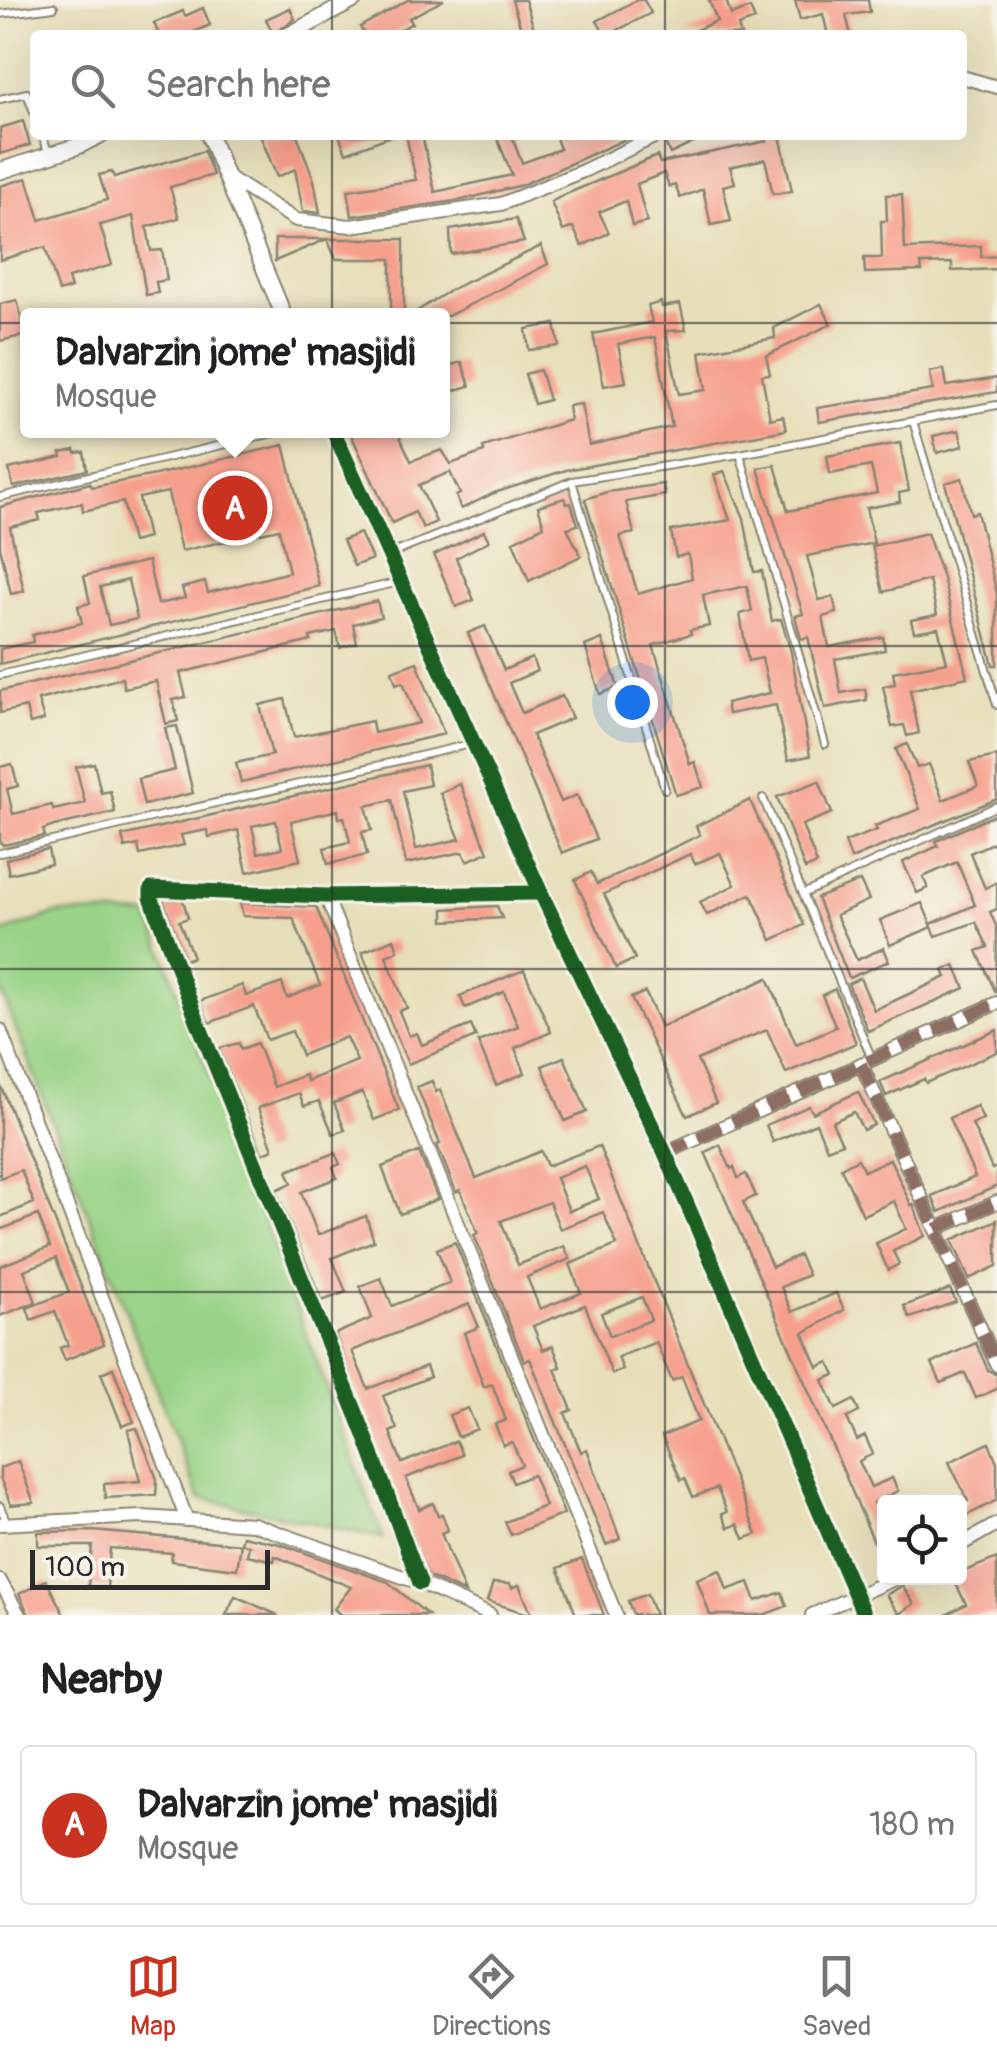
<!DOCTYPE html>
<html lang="en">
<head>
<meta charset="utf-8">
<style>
	:root { --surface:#fff; --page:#f2f2f2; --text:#202124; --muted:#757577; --line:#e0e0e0; --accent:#c8321e }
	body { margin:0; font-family:Pangolin,sans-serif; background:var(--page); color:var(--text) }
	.controls { position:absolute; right:30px; bottom:30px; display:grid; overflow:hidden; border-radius:10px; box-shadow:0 10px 40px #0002 }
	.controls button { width:90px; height:90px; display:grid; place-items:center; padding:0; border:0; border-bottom:2px solid var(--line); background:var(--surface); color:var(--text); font:50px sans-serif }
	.scale { position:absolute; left:30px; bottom:25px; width:240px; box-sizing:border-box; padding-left:10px; border:5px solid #2b2b2b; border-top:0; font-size:28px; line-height:35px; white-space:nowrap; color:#2b2b2b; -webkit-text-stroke:8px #f7f3e8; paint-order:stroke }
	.you { position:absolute; left:632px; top:702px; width:35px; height:35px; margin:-25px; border:8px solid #fff; border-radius:50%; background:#1a73e8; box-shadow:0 0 0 15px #1a73e833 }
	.badge { display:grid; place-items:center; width:65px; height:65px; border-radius:50%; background:var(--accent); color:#fff; font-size:32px; font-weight:700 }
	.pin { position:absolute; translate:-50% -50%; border:5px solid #fff; box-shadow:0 2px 10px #0006 }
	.popup { position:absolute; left:20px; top:308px; width:430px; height:130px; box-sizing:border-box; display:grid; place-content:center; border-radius:10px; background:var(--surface); filter:drop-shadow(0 2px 8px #0005); font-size:32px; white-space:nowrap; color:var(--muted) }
	.popup b { font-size:38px; color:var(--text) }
	.popup::after { content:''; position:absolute; left:50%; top:100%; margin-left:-20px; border:20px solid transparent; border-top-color:var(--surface) }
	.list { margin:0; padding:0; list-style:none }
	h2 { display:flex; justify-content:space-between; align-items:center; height:130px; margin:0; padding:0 40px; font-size:42px }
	h2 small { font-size:32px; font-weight:400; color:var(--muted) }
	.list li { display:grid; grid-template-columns:65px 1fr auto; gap:30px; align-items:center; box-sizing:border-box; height:160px; margin:0 20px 20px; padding:0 20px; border:2px solid var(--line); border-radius:10px }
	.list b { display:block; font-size:38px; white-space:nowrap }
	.list p { margin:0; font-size:32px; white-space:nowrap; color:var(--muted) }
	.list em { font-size:32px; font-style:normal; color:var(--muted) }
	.icon { flex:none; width:55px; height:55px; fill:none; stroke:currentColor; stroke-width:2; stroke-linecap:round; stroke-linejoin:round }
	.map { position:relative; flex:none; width:997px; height:1615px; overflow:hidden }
	.search { position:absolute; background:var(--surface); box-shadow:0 10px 40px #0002; left:30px; right:30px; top:30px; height:110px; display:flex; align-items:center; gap:25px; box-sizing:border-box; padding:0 35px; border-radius:10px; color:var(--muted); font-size:38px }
	.sheet { height:310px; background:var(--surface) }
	nav { display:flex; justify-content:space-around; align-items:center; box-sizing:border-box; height:140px; border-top:2px solid var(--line); background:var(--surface); font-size:28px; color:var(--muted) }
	nav a { display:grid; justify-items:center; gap:5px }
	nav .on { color:var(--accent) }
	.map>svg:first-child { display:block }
	.green { fill:#9ad387; stroke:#627f59; stroke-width:2.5 }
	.building { fill:#f79f8d; fill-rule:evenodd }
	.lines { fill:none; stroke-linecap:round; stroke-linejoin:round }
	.service-casing { stroke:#898572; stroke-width:10 }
	.minor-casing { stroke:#898572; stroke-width:16 }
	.tertiary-casing { stroke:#898572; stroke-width:19 }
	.service { stroke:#fff; stroke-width:6 }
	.minor { stroke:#fff; stroke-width:12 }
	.tertiary { stroke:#fff; stroke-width:15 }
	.quiet { stroke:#8d6e63; stroke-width:12; stroke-dasharray:25 12; stroke-linecap:butt }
	.cycleway-casing { stroke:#f7f3e8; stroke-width:21 }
	.cycleway { stroke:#1b5e20; stroke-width:15 }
	.grid { fill:none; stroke:#2b2b2b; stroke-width:2.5; stroke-opacity:0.55 }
</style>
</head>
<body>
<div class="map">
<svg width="997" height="1615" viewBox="0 0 997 1615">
	<rect width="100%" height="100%" fill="#f7f3e8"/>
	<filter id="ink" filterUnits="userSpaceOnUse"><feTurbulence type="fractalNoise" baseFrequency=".01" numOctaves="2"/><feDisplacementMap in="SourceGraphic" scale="20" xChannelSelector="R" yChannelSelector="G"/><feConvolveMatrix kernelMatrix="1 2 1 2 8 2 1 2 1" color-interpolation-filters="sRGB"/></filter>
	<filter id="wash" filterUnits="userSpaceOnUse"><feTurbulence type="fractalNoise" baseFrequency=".0048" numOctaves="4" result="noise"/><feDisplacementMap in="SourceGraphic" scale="40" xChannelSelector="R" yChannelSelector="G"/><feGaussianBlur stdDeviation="2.25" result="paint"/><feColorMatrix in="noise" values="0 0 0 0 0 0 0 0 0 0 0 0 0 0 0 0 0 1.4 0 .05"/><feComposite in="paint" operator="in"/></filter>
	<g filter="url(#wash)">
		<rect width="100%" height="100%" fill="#e7dfba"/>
		<path class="green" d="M59 913 149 915 383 1538 199 1498 0 988V933Z"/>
		<g id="blocks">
			<g class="building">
				<path d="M408 0H444L409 18 412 23 391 35H365L360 27Z"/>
				<path d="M512 0H525L536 35H523Z"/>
				<path d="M637 0H644L651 13 618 30 621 35H605L597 21Z"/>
				<path d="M709 0H726L731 15 750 8 755 20 738 26 741 35H684L717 21Z"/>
				<path d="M795 0H868L870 12 846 15 851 35H828L823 14 800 20Z"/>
				<path d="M203 8 210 25 187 35H159L154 23 183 11 185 16Z"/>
				<path d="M290 8 295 19 273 34 266 19Z"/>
				<path d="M23 121 30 145 0 154V128Z"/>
				<path d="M260 135H297L314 180 320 213 303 211 295 169 277 177Z"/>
				<path d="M339 135H391V136L346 153Z"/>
				<path d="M406 135H422L435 192 512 175 496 135H511L522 163 560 149 555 135H635L522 185 462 200 352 216 348 190 416 180Z"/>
				<path d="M668 135H710L670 154 665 142Z"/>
				<path d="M766 135H780L792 191 773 194 765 159 730 167 735 183 723 186 731 221 711 225 703 189 680 198 675 185 669 187 664 173 637 184 647 222 632 226 626 201 599 212 609 233 582 246 573 227 563 231 551 202 564 195 657 156 660 163 767 141Z"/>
				<path d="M204 151 213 175 170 187 179 218 147 227 151 251 162 250 167 280 156 282 158 293 146 295 133 216 100 225 112 265 68 278 71 288 59 292 45 247 0 260V186L27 178 40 220 107 200 99 175 112 172 114 177Z"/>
				<path d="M902 194 905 249 981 246V257L997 256V269L952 271V263L921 264 922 271 865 273 864 258H882L881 221H887L886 195Z"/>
				<path d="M516 219 524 242 451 254 450 230Z"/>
				<path d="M275 239H404V316H391V259H336L327 239 275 261Z"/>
				<path d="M541 246 548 264 448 316H409L454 288Z"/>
				<path d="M17 300 26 335 0 341V304Z"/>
				<path d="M661 302 662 307 680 304 686 330 666 331 679 394 706 390 700 352 775 338 774 328 821 304 831 324 766 356 770 374 762 375 770 419 783 416 786 430 566 470 494 493 461 509 456 496 460 494 450 472 419 485 436 522 423 528 415 512 392 523 349 430H397L411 461 442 450 451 464 484 452 483 447 570 420 568 406 581 404 589 445 672 427 655 337 618 344 626 382 604 386 593 334 652 322 648 306Z"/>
				<path d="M555 324 559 346 529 350 526 329Z"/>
				<path d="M462 362 470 386 442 394V368Z"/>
				<path d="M944 369 947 386 997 378V392L819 422 817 408 933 390 930 372Z"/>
				<path d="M540 370 549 400 534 404 525 374Z"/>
				<path d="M959 430 963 446 937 453 933 436Z"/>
				<path d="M900 443 909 491 899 493 900 502 866 508 874 543 807 556 819 600 833 597 837 613 823 617 829 647 883 637 885 650 835 659 841 693 865 689 867 700 825 708 808 637 801 639 795 616 803 614 758 468 775 465 788 511 877 493 871 466 830 474 827 456Z"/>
				<path d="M284 445 319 586 0 664V649L33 642 32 635 82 623 78 606 90 603 84 576 148 561 158 604 185 598 182 588 205 582 208 593 289 572 279 529 181 551 168 492 139 498 148 538 132 542 123 502 83 511 82 503 38 513 40 520 10 527 24 591 11 594 0 547V507L90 483 92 487 155 475ZM128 580 137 619 109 625 100 587Z"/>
				<path d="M75 450 76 453 84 452 87 470 13 487 9 469 62 457 61 453Z"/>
				<path d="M724 471 744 518 754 572 762 571 772 621 781 619 791 652 810 756 788 760 776 705 728 714 726 703 770 693 762 658 748 661 740 614 752 611 747 586 703 595 709 626 690 630 691 634 653 645 690 764 695 762 703 787 676 795 585 499 607 492 663 484 665 495 626 502 634 533 620 536 638 594 692 578 688 554 676 557 671 531 730 520 714 475Z"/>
				<path d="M962 478 971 514 977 512 997 594V665H993L945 483Z"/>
				<path d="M565 498 567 504 571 503 578 525 567 528 581 556 529 581 513 541 544 526 538 506Z"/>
				<path d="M484 531 489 541 456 558 474 600 456 607 434 555Z"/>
				<path d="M360 533 372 559 354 566 343 540Z"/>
				<path d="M927 533 943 578 967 677 910 690 919 733 907 736 904 725 892 727 883 686 895 684 893 672 947 662 938 628 914 632 911 620 937 615 929 580 883 592 872 546Z"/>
				<path d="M377 601 381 617 353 624 357 643 340 648 336 631 310 637 311 641 180 673 186 697 173 700 178 721 166 724 156 681 124 688 122 678 38 700 44 720 30 724 26 707 0 713V691Z"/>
				<path d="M485 626 504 670 532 658 537 671 509 683 522 713 562 696 572 718 532 735 561 802 577 795 596 839 562 853 468 633Z"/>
				<path d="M602 639 618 687 600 694 585 646Z"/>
				<path d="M417 662 444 734 241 782 236 763 272 755 260 705 285 699 294 737 372 721 374 733 419 723 403 682 396 684 392 671Z"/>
				<path d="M177 726 193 793 144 805 138 779 175 770 165 728Z"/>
				<path d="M907 744 917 768 929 764 943 800 978 786 969 762 997 756V799L851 859 845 842 877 830 875 826 920 809 896 749Z"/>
				<path d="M94 763 101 793 110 791 115 812 54 826 43 830 45 836 3 845 0 841V767L12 764 18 786 7 789 13 814 52 805 53 810 85 803 76 767Z"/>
				<path d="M426 765 430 785 403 791 416 849 460 839 440 793 460 784 488 852 467 861 463 852 406 864 392 800 366 806 372 830 362 832 367 855 328 864 324 848 350 842 344 817 339 818 338 810 291 821 300 860 247 872 238 830 209 837 207 830 181 835 184 845 140 855 138 845 125 848 122 836ZM276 821 282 848 258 853 252 826Z"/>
				<path d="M819 781 832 813 802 825 817 864 805 869 777 797Z"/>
				<path d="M750 800 804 925 772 940 751 894 707 915 700 902 735 885 720 853 695 864 690 854 604 894 635 959 616 968 575 880 591 872 597 884 700 835 696 826Z"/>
				<path d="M997 814V841L970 853 985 888 997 882V909L990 912 997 928 996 993 977 951 988 947 976 922 936 936 931 925 932 927 890 945 880 920 922 903 931 924 975 905 957 862 923 877 928 888 917 893 903 862 938 846 936 841Z"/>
				<path d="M48 849 51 864 9 874 6 859Z"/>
				<path d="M860 881 869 900 836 915 857 960 884 948 889 961 849 978 817 898Z"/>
				<path d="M163 899 183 900 188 918 179 921 193 957 185 960Z"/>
				<path d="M240 903 316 907 399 1110 374 1120 362 1092 334 1103 345 1130 333 1134 319 1101 304 1106 299 1093 258 1108 273 1149 262 1154 219 1048 239 1043 241 1049 257 1043 274 1087 305 1075 307 1081 357 1061 346 1037 302 1055 292 1031 267 1040 254 1006 209 1023 200 1001 242 985 246 996 282 983 287 998 320 985 293 918 243 916Z"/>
				<path d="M497 906 502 918 444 921V909Z"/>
				<path d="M394 939 398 951 386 956 407 1008 399 1011 409 1036 417 1033 422 1045 471 1025 476 1037 408 1064 362 952Z"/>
				<path d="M955 965 965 988 868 1031 848 984 860 978 874 1010 946 977 943 970Z"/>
				<path d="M524 970 551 1032 515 1048 525 1073 496 1085 478 1042 518 1026 504 992 465 1008 460 996Z"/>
				<path d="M768 978 796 1044 836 1027 822 995 835 989 856 1043 786 1073 767 1030 742 1040 697 1060 716 1103 687 1116 631 998 645 992 661 1027Z"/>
				<path d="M997 1030V1052L926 1083 924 1079 886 1096 880 1082Z"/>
				<path d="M564 1057 587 1112 565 1121 542 1066Z"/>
				<path d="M432 1081 436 1092 440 1090 476 1178 541 1151 547 1166 599 1146 757 1534 744 1539 738 1524 728 1528 722 1514 727 1512 717 1488 693 1497 685 1478 681 1480 662 1436 699 1421 682 1377 672 1381 656 1342 618 1357 623 1370 612 1374 585 1305 533 1326 543 1350 553 1346 561 1367 555 1369 572 1410 565 1413 581 1452 587 1449 620 1539 606 1545 530 1359 524 1361 474 1235 478 1233 460 1190 456 1192 437 1145 440 1144 417 1087ZM585 1166 599 1199 569 1211 556 1178ZM549 1202 560 1229 603 1212 617 1245 570 1264 581 1293 540 1309 527 1277 570 1259 564 1246 518 1265 501 1221ZM642 1297 651 1320 610 1336 601 1313Z"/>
				<path d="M0 1084 104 1344 65 1360 60 1348 68 1345 55 1311 31 1320 27 1308 69 1292 56 1258 24 1270 36 1302 0 1316V1266L50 1247 38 1215 0 1230V1217L34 1203 21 1170 0 1178Z"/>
				<path d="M858 1092 874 1125 863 1130 854 1112 832 1122 842 1143 827 1149 816 1123 773 1142 766 1125 809 1106 813 1113Z"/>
				<path d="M977 1106 983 1119 972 1124 992 1169 997 1167V1186L939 1212 932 1196 975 1177 949 1118Z"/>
				<path d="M720 1145 731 1169 734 1167 738 1178 746 1174 756 1196 743 1202 772 1267 799 1255 808 1275 781 1287 792 1312 836 1293 844 1310 803 1333 818 1367 829 1362 835 1375 823 1380 836 1409 854 1400 859 1412 847 1418 857 1440 865 1436 873 1454 859 1461 871 1487 892 1478 898 1491 873 1503 884 1528V1565L705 1152Z"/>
				<path d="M419 1152 438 1199 400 1214 382 1167Z"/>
				<path d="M335 1153 340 1164 333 1167 337 1178 301 1192 318 1235 366 1216 374 1241 332 1258 346 1292 322 1301 276 1190 292 1183 287 1171Z"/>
				<path d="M858 1159 864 1171 890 1159 911 1205 913 1204 925 1236 893 1251 899 1264 888 1270 876 1243 906 1229 894 1201 863 1215 841 1168Z"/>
				<path d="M997 1220V1266L969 1279 952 1240Z"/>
				<path d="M455 1242 564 1514 511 1535 505 1522 545 1506 533 1475 513 1483 508 1471 522 1465 512 1442 503 1445 495 1424 506 1420 492 1384 484 1387 464 1333 479 1327 469 1304 352 1351 368 1389 426 1366 430 1377 383 1396 397 1429 390 1432 402 1463 456 1441 462 1455 406 1478 419 1509 433 1503 438 1516 442 1514 448 1530 441 1533 465 1593 428 1576 335 1334 372 1318 360 1286 381 1278 392 1306 450 1283 437 1249Z"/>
				<path d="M950 1289 956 1302 910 1318 904 1306Z"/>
				<path d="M976 1343 988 1370 997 1375V1389L976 1398 965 1373 941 1383 932 1363Z"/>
				<path d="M113 1368 134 1422 122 1426 101 1373Z"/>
				<path d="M468 1408 477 1429 458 1437 449 1415Z"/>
				<path d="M137 1428 157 1479 156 1495 105 1498 104 1484 140 1481 128 1430Z"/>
				<path d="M989 1443 997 1462V1500L960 1519V1505L968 1501 949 1462Z"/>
				<path d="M18 1461 34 1503 11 1505 0 1478V1468Z"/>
				<path d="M93 1531 241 1544 237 1569 171 1561 172 1553 110 1548 107 1588 88 1586 92 1546H38V1532Z"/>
				<path d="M243 1536 280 1544 388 1582 428 1615H341L334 1609 351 1587 275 1556 274 1561 247 1555 249 1546 241 1543Z"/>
				<path d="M997 1558V1615H946L966 1604 953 1578H960V1573Z"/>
				<path d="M582 1559 604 1615H576L558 1568Z"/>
				<path d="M720 1570 727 1590 749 1582 756 1601 782 1592 787 1606 763 1615H710L697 1579Z"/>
				<path d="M46 1580 64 1615H29L19 1594Z"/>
				<path d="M493 1583 510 1584 512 1588 519 1585 532 1615 487 1601Z"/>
				<path d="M902 1586 914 1604 899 1614 886 1595Z"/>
				<path d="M647 1594 655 1615H633L628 1601Z"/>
				<path d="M235 1596 278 1615H226Z"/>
			</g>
		</g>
	</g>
	<g filter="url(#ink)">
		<use href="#blocks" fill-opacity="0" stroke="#898572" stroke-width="2.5"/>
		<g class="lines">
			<g class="service-casing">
				<g id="service">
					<path d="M0 14 54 7"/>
					<path d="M0 99 27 93 35 115"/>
					<path d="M42 135 49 154"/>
					<path d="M913 421 997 705"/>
					<path d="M740 454 825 744"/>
					<path d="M572 481 665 789"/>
					<path d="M0 497 286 430"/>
					<path d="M391 554 572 481 740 454 997 405"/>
					<path d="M0 675 399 582"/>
					<path d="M763 798 872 1059"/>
					<path d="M0 853 471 744"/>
					<path d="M805 893 997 806"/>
					<path d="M0 1506 6 1521"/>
				</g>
			</g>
			<g class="minor-casing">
				<g id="minor">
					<path d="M962 77 997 87"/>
					<path d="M227 177 296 220 351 226 501 204 583 171 658 135"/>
					<path d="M326 896 616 1615"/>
					<path d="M0 1030 187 1520"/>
					<path d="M861 1064 997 1365"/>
					<path d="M665 1153 997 1003"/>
					<path d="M936 1229 997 1202"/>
					<path d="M0 1524 142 1517 253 1524 420 1583 490 1615"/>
					<path d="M960 1545 997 1524"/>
					<path d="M0 1581 19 1615"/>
					<path d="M420 1583 363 1430 197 1020 151 897V889L326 896 541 893"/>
					<path d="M812 1615 896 1578"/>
				</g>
			</g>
			<g class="tertiary-casing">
				<g id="tertiary">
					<path d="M289 35 354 0"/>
					<path d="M209 135 284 316"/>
					<path d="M0 171 78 146 100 135"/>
					<path d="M333 430 541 893 665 1153 864 1615"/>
				</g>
			</g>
			<use href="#service" class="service"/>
			<use href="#minor" class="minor"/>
			<use href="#tertiary" class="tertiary"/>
			<g class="quiet">
				<path d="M861 1064 997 1365"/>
				<path d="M665 1153 997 1003"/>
				<path d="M936 1229 997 1202"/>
			</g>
			<g class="cycleway-casing">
				<g id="cycleway">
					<path d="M333 430 541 893 665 1153 864 1615"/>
					<path d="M420 1583 363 1430 197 1020 151 897V889L326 896 541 893"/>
				</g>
			</g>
			<use href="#cycleway" class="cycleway"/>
		</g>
	</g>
	<path class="grid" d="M332 0V35M665 0V35M332 135V1615M665 135V1615M0 323H997M0 646H997M0 969H997M0 1292H997"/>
</svg>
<div class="controls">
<button><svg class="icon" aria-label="locate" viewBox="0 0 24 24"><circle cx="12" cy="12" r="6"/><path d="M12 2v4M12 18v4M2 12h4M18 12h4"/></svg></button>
</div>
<div class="scale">100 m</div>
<div class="you"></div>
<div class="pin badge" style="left:235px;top:508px">A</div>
<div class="popup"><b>Dalvarzin jome' masjidi</b>Mosque</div>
<div class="search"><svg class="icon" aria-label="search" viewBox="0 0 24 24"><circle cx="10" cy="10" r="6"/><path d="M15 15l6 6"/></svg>Search here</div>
</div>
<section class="sheet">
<h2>Nearby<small></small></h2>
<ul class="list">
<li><span class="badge">A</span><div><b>Dalvarzin jome' masjidi</b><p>Mosque</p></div><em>180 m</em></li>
</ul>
</section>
<nav>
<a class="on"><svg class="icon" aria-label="map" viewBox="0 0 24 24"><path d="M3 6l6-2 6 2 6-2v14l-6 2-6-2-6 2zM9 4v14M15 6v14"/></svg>Map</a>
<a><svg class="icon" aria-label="directions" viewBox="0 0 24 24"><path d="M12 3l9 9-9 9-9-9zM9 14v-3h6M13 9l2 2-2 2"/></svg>Directions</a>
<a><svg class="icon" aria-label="saved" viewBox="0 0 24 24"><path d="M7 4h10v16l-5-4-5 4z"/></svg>Saved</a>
</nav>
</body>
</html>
